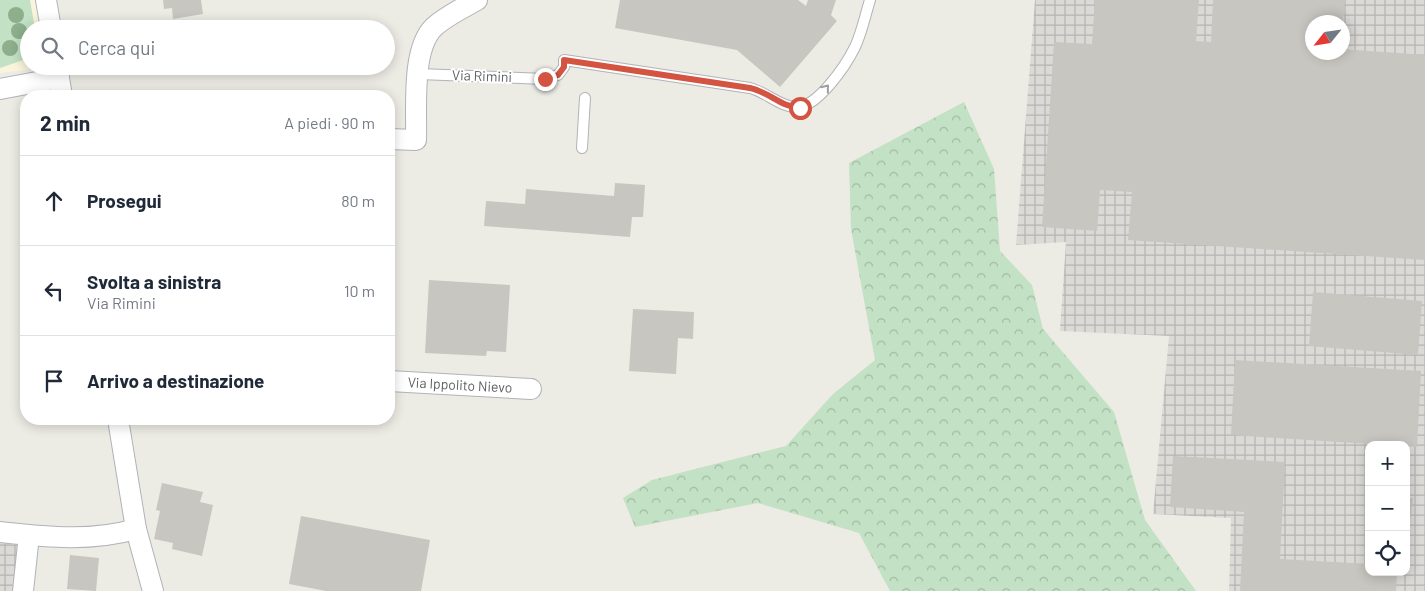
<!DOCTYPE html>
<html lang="it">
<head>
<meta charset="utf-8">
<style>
	:root { --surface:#fff; --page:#f6f6f7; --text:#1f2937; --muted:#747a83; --line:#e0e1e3 }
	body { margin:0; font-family:Barlow,sans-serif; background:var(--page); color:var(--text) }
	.controls { position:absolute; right:15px; bottom:15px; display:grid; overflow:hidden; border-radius:10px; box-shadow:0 2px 12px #0003 }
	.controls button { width:45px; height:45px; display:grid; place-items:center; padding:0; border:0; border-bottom:1px solid var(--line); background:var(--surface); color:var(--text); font:25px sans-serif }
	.compass { position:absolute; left:1305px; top:15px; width:45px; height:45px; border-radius:50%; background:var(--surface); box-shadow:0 2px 12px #0003; rotate:240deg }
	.stop { position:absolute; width:15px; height:15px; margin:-11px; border:4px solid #d45442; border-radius:50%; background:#fff }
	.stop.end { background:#d45442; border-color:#fff; box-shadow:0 1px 5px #0008 }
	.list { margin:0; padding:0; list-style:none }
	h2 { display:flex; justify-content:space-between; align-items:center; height:65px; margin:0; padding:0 20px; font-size:21px }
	h2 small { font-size:16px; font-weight:400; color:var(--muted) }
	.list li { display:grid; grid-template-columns:32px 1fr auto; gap:15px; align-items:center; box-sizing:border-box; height:90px; padding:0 20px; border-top:1px solid var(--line) }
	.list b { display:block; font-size:19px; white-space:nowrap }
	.list p { margin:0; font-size:16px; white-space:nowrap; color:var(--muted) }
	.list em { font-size:16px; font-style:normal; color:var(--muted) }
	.icon { flex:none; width:28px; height:28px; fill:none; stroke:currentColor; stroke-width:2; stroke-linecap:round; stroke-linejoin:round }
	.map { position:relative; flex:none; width:1425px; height:591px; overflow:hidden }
	.search { position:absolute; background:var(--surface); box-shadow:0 2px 12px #0003; left:20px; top:20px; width:375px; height:55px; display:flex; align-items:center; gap:12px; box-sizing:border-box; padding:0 18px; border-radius:28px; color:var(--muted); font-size:19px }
	.panel { position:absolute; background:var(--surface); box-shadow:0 2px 12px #0003; left:20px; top:90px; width:375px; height:335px; border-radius:20px }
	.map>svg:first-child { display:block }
	.commercial { fill:#f9f4db }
	.industrial { fill:url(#industrial-grid); fill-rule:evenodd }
	.grass { fill:#c3e1c4 }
	.forest { fill:url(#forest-crowns) }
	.building { fill:#c8c6c0 }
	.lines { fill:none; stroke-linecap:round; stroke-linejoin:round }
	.lane-casing { stroke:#b1b3b7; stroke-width:12 }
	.street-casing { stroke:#b1b3b7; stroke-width:22 }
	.lane { stroke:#fff; stroke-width:10 }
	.street { stroke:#fff; stroke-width:20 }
	.tree { fill:#8daf8c }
	.oneway { stroke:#9d9ea1 }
	.route { stroke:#d45442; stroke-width:6 }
	.labels { text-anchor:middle; stroke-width:4; stroke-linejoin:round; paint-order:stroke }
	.street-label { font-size:14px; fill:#5c5e62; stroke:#fff }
</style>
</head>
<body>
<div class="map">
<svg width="1425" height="591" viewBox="0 0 1425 591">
	<defs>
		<pattern id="industrial-grid" width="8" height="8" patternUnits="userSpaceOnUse" patternTransform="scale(1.25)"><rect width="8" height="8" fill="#dbdad6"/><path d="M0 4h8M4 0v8" fill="none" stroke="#b5b4b1"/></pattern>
		<pattern id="forest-crowns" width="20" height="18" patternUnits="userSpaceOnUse" patternTransform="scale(1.25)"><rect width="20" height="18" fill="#c3e1c4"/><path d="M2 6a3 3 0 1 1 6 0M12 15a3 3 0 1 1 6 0" fill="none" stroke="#a2baa3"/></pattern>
	</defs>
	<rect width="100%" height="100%" fill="#ecebe4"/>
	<path class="commercial" d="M0 0H38L43 29H29V66L49 67 0 73Z"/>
	<g class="industrial">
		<path d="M1035 0H1425V591H1229L1231 518 1153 514 1169 336 1060 331 1066 242 1016 245ZM1312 22H1342V52H1312ZM1369 445H1406V572H1369Z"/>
		<path d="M0 543 18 545 13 591H0Z"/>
	</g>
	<path class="grass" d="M0 0H30L35 29H29V58L0 68Z"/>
	<path class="forest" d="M964 102 994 169 1000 251 1032 285 1043 329 1114 412 1145 520 1196 591H890L859 533 758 503 635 527 623 498 652 480 786 446 833 394 875 360 851 229 849 163Z"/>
	<g class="building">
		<path d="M163 0H201L203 14 173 19 172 8 164 9Z"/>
		<path d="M620 0H798L806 6 808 0H836L831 15 837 21 780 87 737 50 615 28Z"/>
		<path d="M1095 0H1199L1196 41 1211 42 1213 0H1345L1343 22H1312V52H1342V49L1425 55V260L1128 240 1132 192 1100 190 1097 231 1042 227 1054 42 1092 44Z"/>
		<path d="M615 183 645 185 643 217H632L630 237 484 226 486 201 525 204 526 189 614 196Z"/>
		<path d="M429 280 510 285 506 352 487 351 486 356 425 353Z"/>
		<path d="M1313 292 1422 301 1418 355 1309 346Z"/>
		<path d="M633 309 694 312 693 339 678 338 676 374 629 371Z"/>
		<path d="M1235 360 1421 371 1417 447 1231 435Z"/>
		<path d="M1173 456 1285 462 1280 559 1369 564V572H1397L1396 591H1240L1244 512 1170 507Z"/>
		<path d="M162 483 203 492 200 502 213 505 202 556 172 549 173 543 154 539 160 511 156 510Z"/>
		<path d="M1406 498H1413L1408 538H1406Z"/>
		<path d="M301 516 430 540 421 591H326L289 584Z"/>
		<path d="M70 555 99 558 96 591 67 589Z"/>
	</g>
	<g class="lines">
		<g class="lane-casing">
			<g id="lane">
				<path d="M419 74 545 79 558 75 564 67V60L750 88C766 92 779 106 795 107 817 109 846 65 855 47 862 32 865 16 870 0"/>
				<path d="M582 148 585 98"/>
			</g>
		</g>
		<g class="street-casing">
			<g id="street">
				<path d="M46 0 51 29"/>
				<path d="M57 66 62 96"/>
				<path d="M0 89 59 78"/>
				<path d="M389 139 416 140C417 109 411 49 434 27 446 16 463 8 477 0"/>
				<path d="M389 381 531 389"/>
				<path d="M118 419 136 529 153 591"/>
				<path d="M0 532C47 537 90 542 136 529"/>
				<path d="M23 591 29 535"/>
			</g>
		</g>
		<use href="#lane" class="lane"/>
		<use href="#street" class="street"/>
	</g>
	<g class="tree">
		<circle cx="16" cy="15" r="8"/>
		<circle cx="19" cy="31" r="8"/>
		<circle cx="10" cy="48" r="8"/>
	</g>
	<defs><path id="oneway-chevron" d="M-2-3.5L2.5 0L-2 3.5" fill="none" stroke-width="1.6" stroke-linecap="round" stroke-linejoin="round" transform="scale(1.25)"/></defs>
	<use class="oneway" href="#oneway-chevron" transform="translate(826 88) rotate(-51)"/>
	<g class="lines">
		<path class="route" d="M545 79 558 75 564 67V60L750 88C769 92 781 107 800 108"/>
	</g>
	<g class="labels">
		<g class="street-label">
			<text transform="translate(482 76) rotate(2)" y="5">Via Rimini</text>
			<text transform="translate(460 385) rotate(3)" y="5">Via Ippolito Nievo</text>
		</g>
	</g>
</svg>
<div class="controls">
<button>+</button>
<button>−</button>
<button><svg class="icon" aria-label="locate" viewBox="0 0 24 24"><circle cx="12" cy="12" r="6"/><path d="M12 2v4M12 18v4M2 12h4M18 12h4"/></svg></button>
</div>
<svg class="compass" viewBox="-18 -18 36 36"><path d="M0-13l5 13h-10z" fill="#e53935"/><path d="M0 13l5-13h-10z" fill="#747a83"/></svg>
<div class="stop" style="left:800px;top:108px"></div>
<div class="stop end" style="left:545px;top:79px"></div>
<div class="search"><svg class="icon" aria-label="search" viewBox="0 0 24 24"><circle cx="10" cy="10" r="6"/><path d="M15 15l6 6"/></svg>Cerca qui</div>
<section class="panel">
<h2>2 min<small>A piedi · 90 m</small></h2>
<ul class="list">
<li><svg class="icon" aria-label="ahead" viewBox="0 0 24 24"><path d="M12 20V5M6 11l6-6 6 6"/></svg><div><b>Prosegui</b></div><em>80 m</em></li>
<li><svg class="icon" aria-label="left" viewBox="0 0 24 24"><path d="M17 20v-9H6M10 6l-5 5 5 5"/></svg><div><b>Svolta a sinistra</b><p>Via Rimini</p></div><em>10 m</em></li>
<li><svg class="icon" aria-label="arrive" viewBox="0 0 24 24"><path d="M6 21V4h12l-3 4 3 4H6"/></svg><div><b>Arrivo a destinazione</b></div></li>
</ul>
</section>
</div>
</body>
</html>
